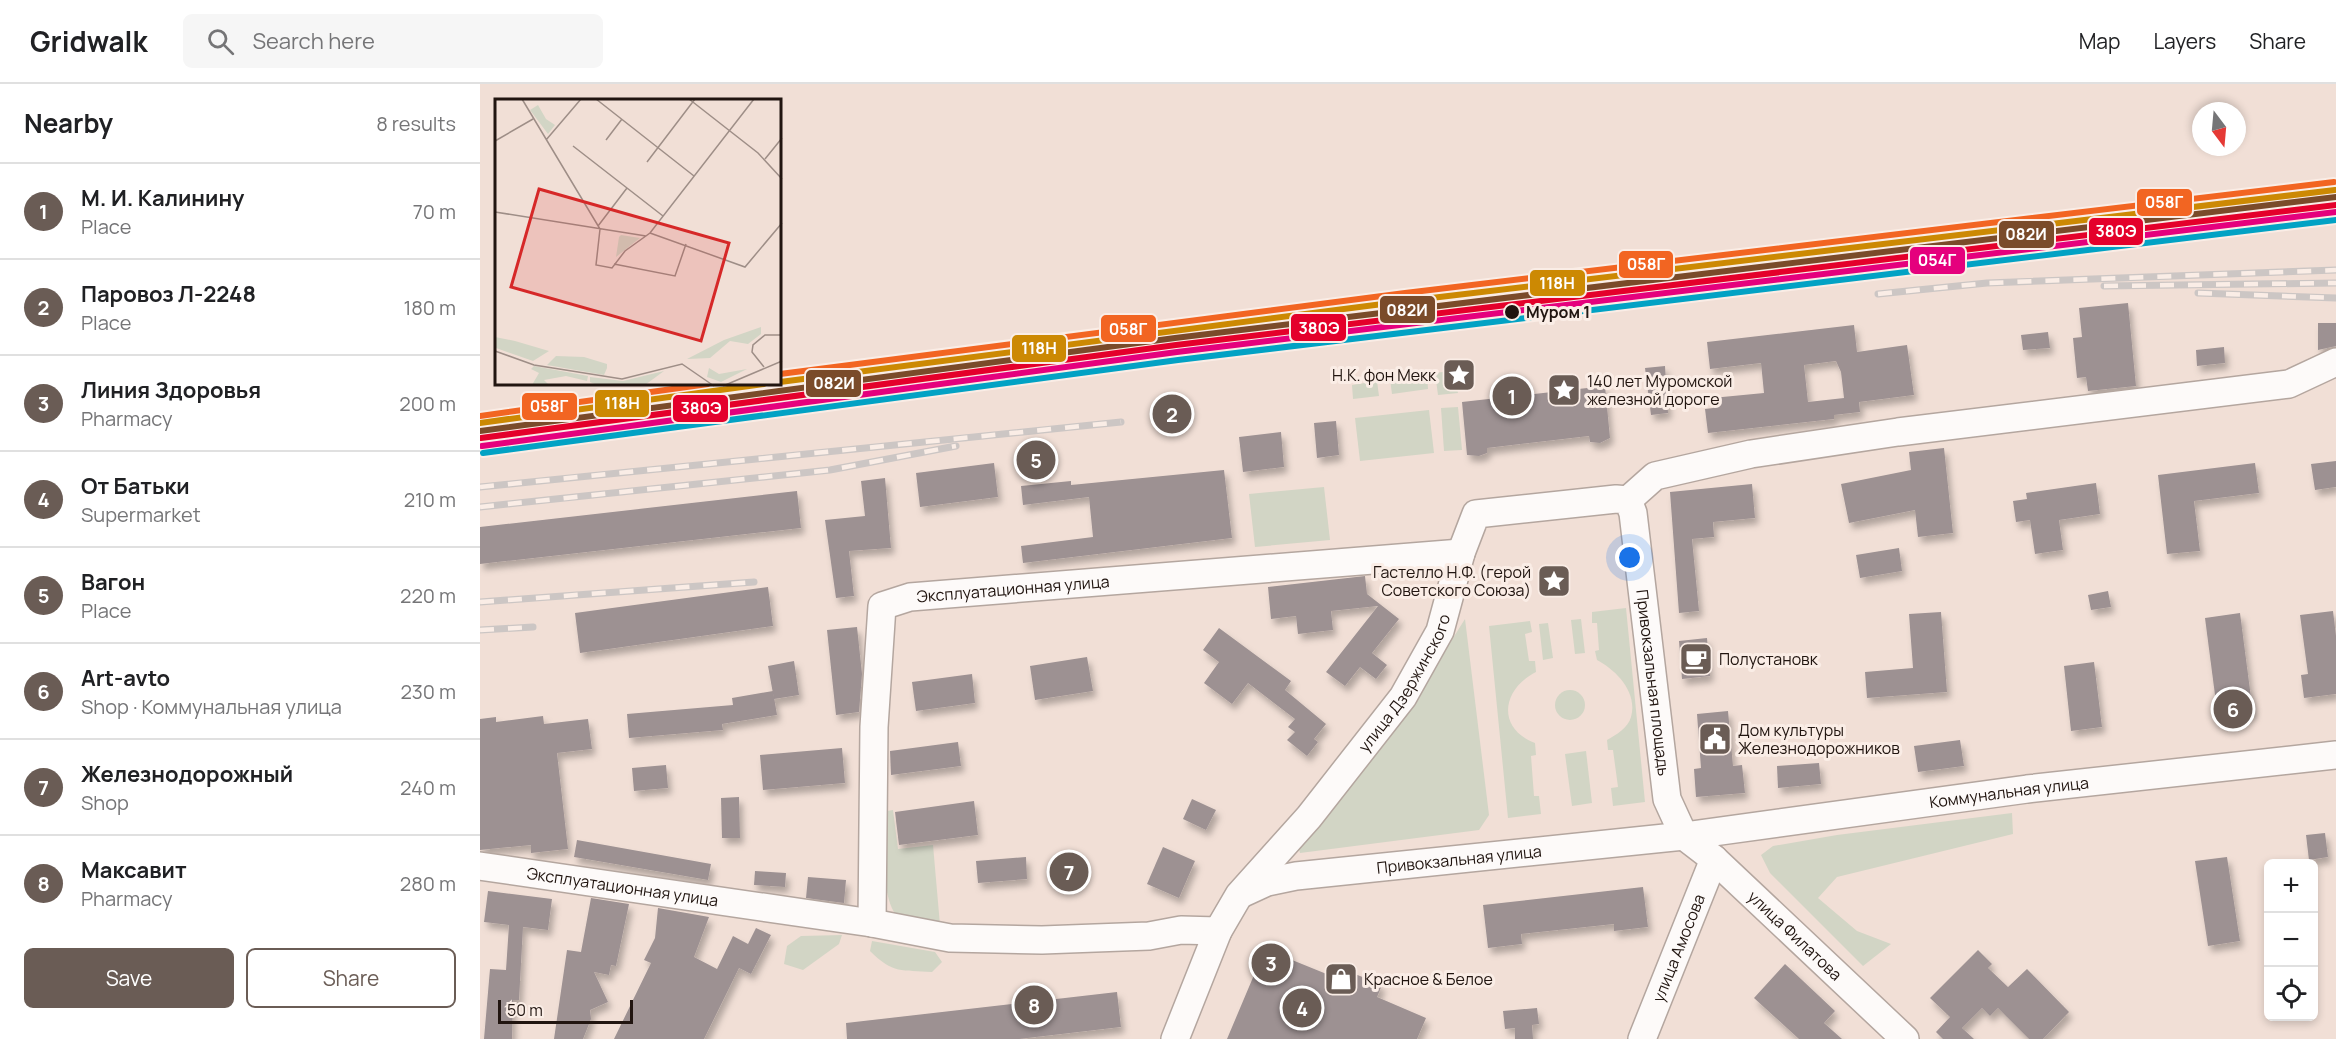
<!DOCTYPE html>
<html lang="en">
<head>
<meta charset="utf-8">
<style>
	:root { --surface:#fff; --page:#f6f6f6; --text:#202124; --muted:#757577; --line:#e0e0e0; --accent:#6a5c55 }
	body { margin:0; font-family:Manrope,sans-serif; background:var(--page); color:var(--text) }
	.controls { position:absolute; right:18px; bottom:18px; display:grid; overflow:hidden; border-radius:9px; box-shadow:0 3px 9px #0003 }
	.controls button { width:54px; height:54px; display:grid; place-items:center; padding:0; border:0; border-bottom:2px solid var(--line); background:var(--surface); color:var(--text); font:30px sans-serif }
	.compass { position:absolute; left:1712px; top:18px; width:54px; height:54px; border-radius:50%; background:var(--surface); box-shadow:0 3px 9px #0003; rotate:164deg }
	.scale { position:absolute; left:18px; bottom:15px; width:135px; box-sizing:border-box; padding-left:6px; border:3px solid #211510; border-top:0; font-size:16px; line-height:21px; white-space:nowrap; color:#211510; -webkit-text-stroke:4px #faede6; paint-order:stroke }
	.you { position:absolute; left:1150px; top:474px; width:21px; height:21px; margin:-15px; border:4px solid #fff; border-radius:50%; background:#1a73e8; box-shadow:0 0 0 9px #1a73e833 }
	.badge { display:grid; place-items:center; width:39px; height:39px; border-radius:50%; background:var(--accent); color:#fff; font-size:20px; font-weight:700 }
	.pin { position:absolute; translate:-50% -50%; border:3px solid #fff; box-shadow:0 2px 6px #0006 }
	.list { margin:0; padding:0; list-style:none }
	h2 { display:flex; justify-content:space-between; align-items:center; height:78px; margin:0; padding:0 24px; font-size:26px }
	h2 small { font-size:20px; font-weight:400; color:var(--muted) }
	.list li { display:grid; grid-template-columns:39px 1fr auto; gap:18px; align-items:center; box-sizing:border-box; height:96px; padding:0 24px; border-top:2px solid var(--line) }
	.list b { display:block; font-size:22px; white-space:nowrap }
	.list p { margin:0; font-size:20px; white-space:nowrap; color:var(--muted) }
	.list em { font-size:20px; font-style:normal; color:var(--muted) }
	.actions { display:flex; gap:12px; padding:18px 24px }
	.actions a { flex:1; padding:14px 0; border:2px solid var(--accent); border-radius:9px; text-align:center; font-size:21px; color:var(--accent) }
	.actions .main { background:var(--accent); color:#fff }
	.icon { flex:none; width:33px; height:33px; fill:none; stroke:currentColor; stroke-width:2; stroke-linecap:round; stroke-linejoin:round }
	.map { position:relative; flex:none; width:1856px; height:955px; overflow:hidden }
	header { display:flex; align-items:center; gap:36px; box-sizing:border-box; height:84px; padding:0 30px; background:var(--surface); border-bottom:2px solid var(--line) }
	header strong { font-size:28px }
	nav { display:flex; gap:33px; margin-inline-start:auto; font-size:21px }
	.search { width:420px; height:54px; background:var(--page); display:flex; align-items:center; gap:15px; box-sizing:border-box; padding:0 21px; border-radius:9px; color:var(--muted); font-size:22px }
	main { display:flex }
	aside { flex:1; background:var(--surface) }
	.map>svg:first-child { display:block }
	.green { fill:#d2d5c5 }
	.building { fill:#9d9192; fill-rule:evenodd; filter:url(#shadow) }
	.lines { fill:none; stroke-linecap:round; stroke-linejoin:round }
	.minor-casing { stroke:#b4a69f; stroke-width:30 }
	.minor { stroke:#fdfaf9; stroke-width:27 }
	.rail-casing { stroke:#ccc6c4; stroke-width:7 }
	.rail { stroke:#faede6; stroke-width:4.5; stroke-dasharray:14; stroke-linecap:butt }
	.rail-1-casing { stroke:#faede6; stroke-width:10 }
	.rail-2-casing { stroke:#faede6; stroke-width:10 }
	.rail-3-casing { stroke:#faede6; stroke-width:10 }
	.rail-4-casing { stroke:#faede6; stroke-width:10 }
	.rail-5-casing { stroke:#faede6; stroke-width:10 }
	.rail-6-casing { stroke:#faede6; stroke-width:10 }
	.rail-1 { stroke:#7a4b2a; stroke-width:6 }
	.rail-2 { stroke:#e4002b; stroke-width:6 }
	.rail-3 { stroke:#cc8903; stroke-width:6 }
	.rail-4 { stroke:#e5007d; stroke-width:6 }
	.rail-5 { stroke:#f26522; stroke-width:6 }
	.rail-6 { stroke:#02a2c4; stroke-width:6 }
	.stop-dot { fill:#211510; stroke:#faede6; stroke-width:2 }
	.labels { text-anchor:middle; stroke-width:6; stroke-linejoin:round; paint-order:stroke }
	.stop-label { font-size:16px; font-weight:bold; fill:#211510; stroke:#faede6; text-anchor:start }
	.poi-label { font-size:16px; fill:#211510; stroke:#faede6; text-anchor:start }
	.street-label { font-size:16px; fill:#211510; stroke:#faede6 }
	.inset-road { fill:none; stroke:#9e8e87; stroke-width:1.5 }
	.view { fill:#d62828; fill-opacity:0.15; stroke:#d62828; stroke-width:3 }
	.inset-edge { fill:none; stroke:#211510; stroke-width:3 }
	.line-badge { stroke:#faede6; stroke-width:2 }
	.badge-label { font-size:16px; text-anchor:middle; font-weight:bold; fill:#fff }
</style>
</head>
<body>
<header>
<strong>Gridwalk</strong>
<div class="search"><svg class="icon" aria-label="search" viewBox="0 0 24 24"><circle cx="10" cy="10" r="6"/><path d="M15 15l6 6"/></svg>Search here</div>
<nav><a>Map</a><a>Layers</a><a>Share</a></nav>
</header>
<main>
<aside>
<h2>Nearby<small>8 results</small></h2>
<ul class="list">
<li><span class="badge">1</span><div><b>М. И. Калинину</b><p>Place</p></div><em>70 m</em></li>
<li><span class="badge">2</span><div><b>Паровоз Л-2248</b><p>Place</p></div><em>180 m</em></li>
<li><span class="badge">3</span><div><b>Линия Здоровья</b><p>Pharmacy</p></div><em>200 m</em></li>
<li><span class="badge">4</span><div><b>От Батьки</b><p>Supermarket</p></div><em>210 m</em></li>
<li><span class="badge">5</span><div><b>Вагон</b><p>Place</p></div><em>220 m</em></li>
<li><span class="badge">6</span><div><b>Art-avto</b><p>Shop · Коммунальная улица</p></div><em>230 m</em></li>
<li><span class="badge">7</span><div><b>Железнодорожный</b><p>Shop</p></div><em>240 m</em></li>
<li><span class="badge">8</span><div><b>Максавит</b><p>Pharmacy</p></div><em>280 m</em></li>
</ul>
<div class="actions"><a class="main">Save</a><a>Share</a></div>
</aside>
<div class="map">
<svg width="1856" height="955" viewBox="0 0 1856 955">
	<defs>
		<filter id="shadow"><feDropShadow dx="3.5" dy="6" stdDeviation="3" flood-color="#0004"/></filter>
	</defs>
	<rect width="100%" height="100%" fill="#f1dfd6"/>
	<g class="green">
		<path d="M970 287 972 300H976L978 309 958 311 955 289Z"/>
		<path d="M947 290 948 305 912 310 910 295Z"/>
		<path d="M897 297 899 312 873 315 872 301Z"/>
		<path d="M978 323 982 366 964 367 961 324Z"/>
		<path d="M949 326 954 369 880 377 875 334Z"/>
		<path d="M844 403 850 456 775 463 769 410Z"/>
		<path d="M1082 492 1084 511 1068 513 1066 494Z"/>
		<path d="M1146 524 1165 718 1133 722 1131 704 1138 703 1133 666H1128L1127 656C1136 651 1148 644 1151 633 1158 608 1136 586 1117 576L1115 567 1119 566 1117 539H1112V528Z"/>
		<path d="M985 535 1009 731 999 746 820 769 818 762 886 683 917 643Z"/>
		<path d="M1101 535 1105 569 1095 570 1091 536Z"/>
		<path d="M1050 537 1052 548 1045 550 1049 577H1055L1056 588C1022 605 1016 644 1055 659L1056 671 1051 672 1054 712H1059L1061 730 1028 734 1009 542Z"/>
		<path d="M1068 539 1073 574 1063 576 1059 540Z"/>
		<circle cx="1090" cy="621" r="15"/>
		<path d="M1106 667 1112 719 1092 722 1085 670Z"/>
		<path d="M413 726 418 765 453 761 460 841C449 839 428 839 419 833 401 821 402 749 401 728Z"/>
		<path d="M1532 729 1533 750 1357 793 1338 814 1377 847 1411 860 1383 882 1290 789 1281 771 1293 762 1357 751Z"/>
		<path d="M362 851 359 860 323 886 304 880 307 862 321 852Z"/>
		<path d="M392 857 455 868 462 878 452 888C422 886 413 890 390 867Z"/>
	</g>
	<g class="building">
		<path d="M1648 219 1656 302 1608 307 1606 293 1597 294 1593 254 1602 253 1599 224Z"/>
		<path d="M1838 239H1856V262L1838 266Z"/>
		<path d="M1374 241 1377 268 1427 261 1434 311 1379 318 1380 328 1354 331V335L1228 349 1225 325 1233 324 1232 314 1284 309 1281 279 1230 285 1227 258ZM1356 277 1361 288 1364 314 1328 318 1324 281Z"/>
		<path d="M1568 248 1570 264 1543 266 1541 251Z"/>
		<path d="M1744 263 1745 279 1717 282 1716 266Z"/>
		<path d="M1185 282 1188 329 1171 331 1165 284Z"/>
		<path d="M1125 302 1130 354 1120 359 1110 358 1109 352 1007 364V369L999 372 987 371 982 318Z"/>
		<path d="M856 337 859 371 837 374 834 339Z"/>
		<path d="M801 348 804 383 763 388 759 353Z"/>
		<path d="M1464 364 1473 449 1438 453 1435 426 1369 439 1361 400 1431 386 1429 368Z"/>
		<path d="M1856 377V403L1835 406 1831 380Z"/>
		<path d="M514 379 518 413 440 423 436 389Z"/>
		<path d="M1775 379 1779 409 1714 417 1720 467 1687 470 1678 391Z"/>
		<path d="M744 386 752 454 543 479 541 462 613 453 609 413 543 421 541 402 591 397V401Z"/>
		<path d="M405 394 411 464 369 467 374 512 356 514 345 436 385 432 381 397Z"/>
		<path d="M1616 399 1620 430 1579 436 1583 466 1555 470 1550 436 1536 438 1533 417 1547 415 1546 409Z"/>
		<path d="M1272 400 1275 434 1233 438 1234 453 1212 455 1219 527 1199 529 1190 408Z"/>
		<path d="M317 407 321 444 0 480V443Z"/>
		<path d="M1419 464 1422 487 1380 494 1376 471Z"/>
		<path d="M885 492 887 510 919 535 892 569 907 581 896 595 880 583 865 602 846 588 898 522 851 527 853 546 818 550 816 532 791 535 788 503Z"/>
		<path d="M288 503 293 542 100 569 95 529Z"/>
		<path d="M1628 507 1631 523 1611 526 1608 511Z"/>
		<path d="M1853 527 1856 552V610L1824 614 1821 591 1828 590 1820 531Z"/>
		<path d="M1461 528 1467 608 1387 614 1385 588 1433 584 1429 530Z"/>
		<path d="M1760 529 1773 629 1738 634 1725 534Z"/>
		<path d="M377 543 382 590 379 628 356 631 347 546Z"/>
		<path d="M739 544 811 597 805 606 846 640 834 655 838 658 827 672 807 656 815 648 808 643 815 635 768 599 752 620 724 599 739 578 723 566Z"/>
		<path d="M1227 554 1230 592 1202 595 1199 557Z"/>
		<path d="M607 573 613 607 555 616 550 582Z"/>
		<path d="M314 577 319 611 294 615 288 582Z"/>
		<path d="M1614 578 1622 643 1591 647 1584 582Z"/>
		<path d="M492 590 495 619 436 627 432 598Z"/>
		<path d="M293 607 297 631 242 640 243 646 149 654 147 630 253 621 252 614Z"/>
		<path d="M1248 627 1253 682 1262 681 1265 709 1216 713 1214 685 1221 684 1217 630Z"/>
		<path d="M63 632 64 640 108 635 112 665 77 669 88 765 51 769V761L0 766V635L16 633V638Z"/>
		<path d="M1480 656 1484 682 1438 688 1434 662Z"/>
		<path d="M478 658 481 682 411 691 410 667Z"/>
		<path d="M362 664 365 699 283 706 280 671Z"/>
		<path d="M1339 679 1341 700 1298 704 1297 682Z"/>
		<path d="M186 681 188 704 154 707 152 684Z"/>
		<path d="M259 713 260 754H242L241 714Z"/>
		<path d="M712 715 736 726 726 746 703 735Z"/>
		<path d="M494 717 498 751 419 761 415 728Z"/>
		<path d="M1845 749 1848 773 1829 776 1826 751Z"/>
		<path d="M97 756 231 780 228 796 94 773Z"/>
		<path d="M683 763 715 777 699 814 667 800Z"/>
		<path d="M546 773 547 795 498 799 496 777Z"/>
		<path d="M1747 773 1760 857 1728 862 1715 777Z"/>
		<path d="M275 787 306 789 305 803 274 801Z"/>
		<path d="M328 793 366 796 364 819 326 814Z"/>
		<path d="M1163 803 1168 843 1134 847V840L1041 850 1042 860 1008 864 1003 821Z"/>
		<path d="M8 807 72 815 68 846 43 843 39 916H33L32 955H4L10 885 26 886 29 841 4 838Z"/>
		<path d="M111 814 149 820 136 882 131 881 129 891 114 888 128 918 110 926 111 935 103 955H74L87 866 101 868Z"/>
		<path d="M178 824 229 833 214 873 237 885 253 852 268 860 276 844 291 851 271 890 259 884 224 955H134L171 879 164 876 175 854Z"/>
		<path d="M785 865 849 891 853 881 902 901 897 913 946 934 937 955H747Z"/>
		<path d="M1498 866 1512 880 1508 884 1528 903 1547 885 1589 928 1563 955H1549L1518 924 1510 932 1502 924 1482 944 1494 955H1463L1456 948 1470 933 1450 914Z"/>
		<path d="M1305 880 1355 927 1344 939 1362 955H1319L1274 914Z"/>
		<path d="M637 908 641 943 539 955H367L366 939Z"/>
		<path d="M1057 924 1059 940 1052 941 1053 955H1035V944L1025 945 1023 927Z"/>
	</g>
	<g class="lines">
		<g class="minor-casing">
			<g id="minor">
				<path d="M1148 416 1175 392 1271 370 1418 348 1809 300 1856 278"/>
				<path id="s1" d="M0 782 392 839 470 854 562 856 669 852 701 846 738 847"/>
				<path id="s2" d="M763 809 787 798 816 792 1204 752 1547 705 1856 671"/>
				<path id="s3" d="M392 839 394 643 402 522 430 513 981 469"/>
				<path id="s4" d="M695 955 738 847 759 811 829 733 923 613 960 547 981 469 996 430 1136 415 1148 416 1153 429 1187 715 1204 752 1234 775 1425 955"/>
				<path id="s5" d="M1162 955 1234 775"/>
			</g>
		</g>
		<use href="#minor" class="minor"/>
		<g class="rail-casing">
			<g id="rail">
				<path d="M1624 202 1856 199"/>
				<path d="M1718 209 1856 214"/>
				<path d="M1398 210 1507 199 1856 186"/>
				<path d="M0 403 641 338"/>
				<path d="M0 423 350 386 476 362"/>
				<path d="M0 518 274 498"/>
				<path d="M0 546 53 543"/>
			</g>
		</g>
		<use href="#rail" class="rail"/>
		<g class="rail-1-casing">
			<path id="rail-1" d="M0 347 695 254 1856 113"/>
		</g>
		<g class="rail-2-casing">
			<path id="rail-2" d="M1 354 696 261 1856 121"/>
		</g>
		<g class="rail-3-casing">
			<g id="rail-3">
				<path d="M300 298 926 217 1855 106"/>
				<path d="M0 339 284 300"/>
			</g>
		</g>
		<g class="rail-4-casing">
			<path id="rail-4" d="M2 362 697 268 1856 128"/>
		</g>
		<g class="rail-5-casing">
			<g id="rail-5">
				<path d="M300 290 925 209 1854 98"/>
				<path d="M0 332 228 300"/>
			</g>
		</g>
		<g class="rail-6-casing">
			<path id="rail-6" d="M3 369 698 276 1856 136"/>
		</g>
		<use href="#rail-1" class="rail-1"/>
		<use href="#rail-2" class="rail-2"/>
		<use href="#rail-3" class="rail-3"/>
		<use href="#rail-4" class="rail-4"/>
		<use href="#rail-5" class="rail-5"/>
		<use href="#rail-6" class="rail-6"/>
	</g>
	<defs>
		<g id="sight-square" transform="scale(1.725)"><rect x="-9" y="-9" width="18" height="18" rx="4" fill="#6a5c55" stroke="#faede6"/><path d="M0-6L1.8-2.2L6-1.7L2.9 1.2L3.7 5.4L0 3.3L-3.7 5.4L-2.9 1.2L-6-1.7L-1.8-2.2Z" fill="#fff"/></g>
		<g id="cafe-square" transform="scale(1.725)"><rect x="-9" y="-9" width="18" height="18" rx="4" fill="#6a5c55" stroke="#faede6"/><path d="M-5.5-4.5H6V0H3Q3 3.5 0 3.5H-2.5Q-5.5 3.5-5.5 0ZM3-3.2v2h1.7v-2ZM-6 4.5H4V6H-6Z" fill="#fff"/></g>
		<g id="civic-square" transform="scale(1.725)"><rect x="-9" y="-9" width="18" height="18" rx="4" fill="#6a5c55" stroke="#faede6"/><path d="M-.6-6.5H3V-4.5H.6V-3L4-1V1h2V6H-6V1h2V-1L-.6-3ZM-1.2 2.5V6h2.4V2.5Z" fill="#fff"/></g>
		<g id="shop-square" transform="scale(1.725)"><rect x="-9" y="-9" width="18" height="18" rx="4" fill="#6a5c55" stroke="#faede6"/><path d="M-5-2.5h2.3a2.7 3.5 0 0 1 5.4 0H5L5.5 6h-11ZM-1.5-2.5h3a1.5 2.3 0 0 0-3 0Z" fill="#fff"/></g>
	</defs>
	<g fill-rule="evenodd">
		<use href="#sight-square" x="979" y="291"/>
		<use href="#sight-square" x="1084" y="306"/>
		<use href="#sight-square" x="1074" y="497"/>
		<use href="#cafe-square" x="1216" y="575"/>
		<use href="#civic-square" x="1235" y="655"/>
		<use href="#shop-square" x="861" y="895"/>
	</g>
	<circle class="stop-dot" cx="1032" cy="228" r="8"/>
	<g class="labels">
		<g class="stop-label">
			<text x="1046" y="234">Муром 1</text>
		</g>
		<g class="poi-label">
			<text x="956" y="297" text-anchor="end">Н.К. фон Мекк</text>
			<text x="1107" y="303">140 лет Муромской<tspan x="1107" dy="18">железной дороге</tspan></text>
			<text x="1051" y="494" text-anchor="end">Гастелло Н.Ф. (герой<tspan x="1051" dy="18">Советского Союза)</tspan></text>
			<text x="1239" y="581">Полустановк</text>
			<text x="1258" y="652">Дом культуры<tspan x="1258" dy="18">Железнодорожников</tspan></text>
			<text x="884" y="901">Красное &amp; Белое</text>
		</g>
		<g class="street-label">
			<text dy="6" stroke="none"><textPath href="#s3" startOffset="450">Эксплуатационная улица</textPath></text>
			<text dy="6" stroke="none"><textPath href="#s4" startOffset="428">улица Дзержинского</textPath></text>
			<text dy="6" stroke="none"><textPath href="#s4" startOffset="951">Привокзальная площадь</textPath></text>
			<text dy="6" stroke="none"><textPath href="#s2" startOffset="774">Коммунальная улица</textPath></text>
			<text dy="6" stroke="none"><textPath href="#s2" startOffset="220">Привокзальная улица</textPath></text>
			<text dy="6" stroke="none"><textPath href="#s1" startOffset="144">Эксплуатационная улица</textPath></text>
			<text dy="6" stroke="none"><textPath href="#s4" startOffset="1258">улица Филатова</textPath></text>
			<text dy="6" stroke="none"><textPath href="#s5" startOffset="98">улица Амосова</textPath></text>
		</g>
	</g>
	<g transform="translate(15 15)">
		<rect width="286" height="286" fill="#f1dfd6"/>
		<path d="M43 6 51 20 60 26 53 35 35 11ZM126 136 145 139 121 158 124 138ZM266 228V235L253 245 235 242 215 259 192 260 229 241ZM0 238 20 242 54 252 38 262 1 249ZM61 257 89 258 112 265V269L109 276 52 266ZM39 267 93 277 92 282 71 277 49 281 54 286H37L44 274 36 270ZM214 269 224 275 252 270 226 283 212 278ZM169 272 150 286H102L95 283V278L128 282Z" fill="#d2d5c5"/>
		<path class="inset-road" d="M27 0 105 130M101 0 199 77M194 0 263 54 287 80M51 41 86 0M111 41 127 20M0 42 38 20M78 47 168 117M270 60 287 39M152 63 200 0M0 113 151 137M103 127 132 89M105 130 101 166 117 169 130 152 155 134 259 0M155 134 250 168 287 124M119 165 180 177 191 145M0 252 39 266 127 280 187 265 219 287M269 268 257 253 258 246 270 236H287M228 287 287 262"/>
		<path class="view" d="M44 90 234 144 206 242 16 188Z"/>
		<rect width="286" height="286" class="inset-edge"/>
	</g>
	<g class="line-badge">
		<rect x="1656" y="104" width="57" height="29" rx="6" fill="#f26522"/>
		<rect x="1608" y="133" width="56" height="29" rx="6" fill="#e4002b"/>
		<rect x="1518" y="136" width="57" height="29" rx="6" fill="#7a4b2a"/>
		<rect x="1429" y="162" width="57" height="29" rx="6" fill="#e5007d"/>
		<rect x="1138" y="166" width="56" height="29" rx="6" fill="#f26522"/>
		<rect x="1049" y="185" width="57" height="28" rx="6" fill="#cc8903"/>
		<rect x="899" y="211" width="57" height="29" rx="6" fill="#7a4b2a"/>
		<rect x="810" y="229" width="57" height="29" rx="6" fill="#e4002b"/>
		<rect x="620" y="230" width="57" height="29" rx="6" fill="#f26522"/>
		<rect x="531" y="250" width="56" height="29" rx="6" fill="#cc8903"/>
		<rect x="325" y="285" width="57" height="29" rx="6" fill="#7a4b2a"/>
		<rect x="114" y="305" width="56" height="29" rx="6" fill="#cc8903"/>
		<rect x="41" y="308" width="57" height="29" rx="6" fill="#f26522"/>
		<rect x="192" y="310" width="57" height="29" rx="6" fill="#e4002b"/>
	</g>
	<g class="badge-label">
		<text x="1684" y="124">058Г</text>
		<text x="1636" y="153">380Э</text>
		<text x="1546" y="156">082И</text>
		<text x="1457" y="182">054Г</text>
		<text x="1166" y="186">058Г</text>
		<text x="1077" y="205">118Н</text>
		<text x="927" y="232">082И</text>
		<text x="839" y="250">380Э</text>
		<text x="648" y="251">058Г</text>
		<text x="559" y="270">118Н</text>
		<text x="354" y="305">082И</text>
		<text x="142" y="325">118Н</text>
		<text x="69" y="328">058Г</text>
		<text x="221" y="330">380Э</text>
	</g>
</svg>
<div class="controls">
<button>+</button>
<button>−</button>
<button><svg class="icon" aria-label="locate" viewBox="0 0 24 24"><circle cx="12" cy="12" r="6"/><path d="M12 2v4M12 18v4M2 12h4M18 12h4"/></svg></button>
</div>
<svg class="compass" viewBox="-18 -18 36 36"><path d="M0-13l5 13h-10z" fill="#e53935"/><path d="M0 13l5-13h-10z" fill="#757577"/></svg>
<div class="scale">50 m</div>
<div class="you"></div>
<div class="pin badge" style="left:1032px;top:312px">1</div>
<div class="pin badge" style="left:692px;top:330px">2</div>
<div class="pin badge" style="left:791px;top:879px">3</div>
<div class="pin badge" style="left:822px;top:924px">4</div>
<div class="pin badge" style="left:556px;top:376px">5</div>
<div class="pin badge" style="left:1753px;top:625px">6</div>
<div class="pin badge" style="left:589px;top:788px">7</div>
<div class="pin badge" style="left:554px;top:921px">8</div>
</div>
</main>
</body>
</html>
